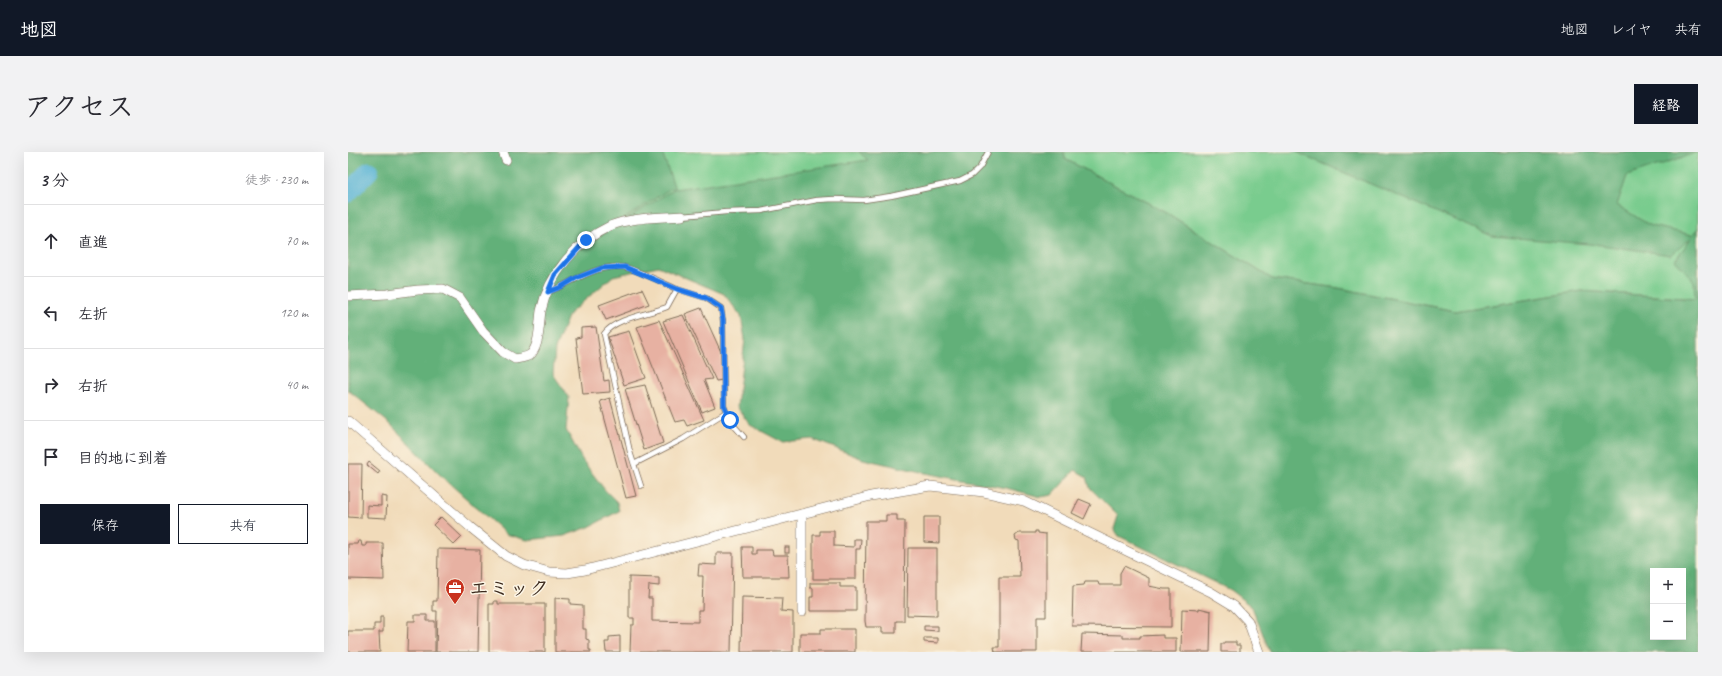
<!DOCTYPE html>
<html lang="ja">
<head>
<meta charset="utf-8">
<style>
	:root { --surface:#fff; --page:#f2f2f3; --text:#2b2b33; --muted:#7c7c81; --line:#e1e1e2; --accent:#111827 }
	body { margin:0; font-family:Caveat,"Klee One",sans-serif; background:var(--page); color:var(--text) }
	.controls { position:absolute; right:12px; bottom:12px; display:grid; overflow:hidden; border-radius:0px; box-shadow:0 4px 16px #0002 }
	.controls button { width:36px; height:36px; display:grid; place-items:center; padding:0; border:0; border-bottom:1px solid var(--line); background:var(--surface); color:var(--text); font:20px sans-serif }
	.stop { position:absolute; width:12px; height:12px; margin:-9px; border:3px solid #1a73e8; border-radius:50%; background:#fff }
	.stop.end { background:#1a73e8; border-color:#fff; box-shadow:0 1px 4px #0008 }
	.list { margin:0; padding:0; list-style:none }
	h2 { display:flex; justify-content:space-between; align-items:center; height:52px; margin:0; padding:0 16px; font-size:17px }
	h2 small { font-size:13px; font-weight:400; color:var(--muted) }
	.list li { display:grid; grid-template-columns:26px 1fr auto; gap:12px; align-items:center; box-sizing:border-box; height:72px; padding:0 16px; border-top:1px solid var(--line) }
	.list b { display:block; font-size:15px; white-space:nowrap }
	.list em { font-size:13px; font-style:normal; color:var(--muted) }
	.actions { display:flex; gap:8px; padding:12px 16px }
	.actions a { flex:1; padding:9px 0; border:1px solid var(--accent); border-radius:0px; text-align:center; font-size:14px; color:var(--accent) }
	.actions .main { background:var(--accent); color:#fff }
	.icon { flex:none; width:22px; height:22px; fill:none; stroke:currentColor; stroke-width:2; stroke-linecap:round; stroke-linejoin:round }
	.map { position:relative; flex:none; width:1350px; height:500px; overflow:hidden; border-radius:0px }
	header { display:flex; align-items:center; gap:24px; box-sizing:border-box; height:56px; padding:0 20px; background:var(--accent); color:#fff }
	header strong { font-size:19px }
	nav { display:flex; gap:22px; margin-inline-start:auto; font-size:14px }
	.intro { display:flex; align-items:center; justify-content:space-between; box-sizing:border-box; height:96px; padding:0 24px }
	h1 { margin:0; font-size:28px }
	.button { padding:10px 18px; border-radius:0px; background:var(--accent); color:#fff; font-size:14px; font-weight:700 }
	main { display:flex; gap:24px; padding:0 24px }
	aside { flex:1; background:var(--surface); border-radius:0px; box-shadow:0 4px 16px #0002 }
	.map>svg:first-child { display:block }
	.green { fill:#79cc8e; stroke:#5a7b56 }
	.forest { fill:#62b079; stroke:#4e6d4c; fill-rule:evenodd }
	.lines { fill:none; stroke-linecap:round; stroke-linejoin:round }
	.river { stroke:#57b3d5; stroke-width:19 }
	.building { fill:#e7b1a2 }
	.lane-casing { stroke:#7b6855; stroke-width:6 }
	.street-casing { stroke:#7b6855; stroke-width:10 }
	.lane { stroke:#fff; stroke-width:4.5 }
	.street { stroke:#fff; stroke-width:9 }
	.route { stroke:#1a73e8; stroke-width:5 }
	.labels { text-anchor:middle; stroke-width:3; stroke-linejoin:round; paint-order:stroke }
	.poi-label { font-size:20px; font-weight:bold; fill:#3b2a1e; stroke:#fcf5e5; text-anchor:start }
</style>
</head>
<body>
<header>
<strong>地図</strong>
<nav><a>地図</a><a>レイヤ</a><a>共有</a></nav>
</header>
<div class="intro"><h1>アクセス</h1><a class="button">経路</a></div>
<main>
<aside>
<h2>3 分<small>徒歩 · 230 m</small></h2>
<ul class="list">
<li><svg class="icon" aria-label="ahead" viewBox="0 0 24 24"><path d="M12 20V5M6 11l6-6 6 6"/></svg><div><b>直進</b></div><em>70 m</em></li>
<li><svg class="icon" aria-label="left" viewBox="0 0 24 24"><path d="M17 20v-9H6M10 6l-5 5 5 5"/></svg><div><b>左折</b></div><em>120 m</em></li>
<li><svg class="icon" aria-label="right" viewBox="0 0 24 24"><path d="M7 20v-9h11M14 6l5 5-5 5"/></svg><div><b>右折</b></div><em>40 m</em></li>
<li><svg class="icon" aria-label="arrive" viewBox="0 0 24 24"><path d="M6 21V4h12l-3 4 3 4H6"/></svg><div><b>目的地に到着</b></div></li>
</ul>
<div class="actions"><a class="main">保存</a><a>共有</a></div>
</aside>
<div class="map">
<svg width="1350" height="500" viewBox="0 0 1350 500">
	<rect width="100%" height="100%" fill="#fcf5e5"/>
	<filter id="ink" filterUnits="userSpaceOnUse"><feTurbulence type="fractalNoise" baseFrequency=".025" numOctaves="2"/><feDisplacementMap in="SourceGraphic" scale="8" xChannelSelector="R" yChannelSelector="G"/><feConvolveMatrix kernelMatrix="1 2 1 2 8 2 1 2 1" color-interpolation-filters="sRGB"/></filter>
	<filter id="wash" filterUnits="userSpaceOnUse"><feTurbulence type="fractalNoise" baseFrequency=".012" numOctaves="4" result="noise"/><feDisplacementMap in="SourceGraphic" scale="16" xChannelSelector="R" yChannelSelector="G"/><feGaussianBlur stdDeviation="0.9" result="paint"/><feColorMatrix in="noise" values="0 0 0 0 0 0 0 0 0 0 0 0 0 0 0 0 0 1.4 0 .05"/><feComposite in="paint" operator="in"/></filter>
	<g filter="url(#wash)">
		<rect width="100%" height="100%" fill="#f1dbba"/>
		<g class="green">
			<path d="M19 0H574L225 101Z"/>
			<path d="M716 0H1350V147L1234 139 1107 159 990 136 924 127 819 61 717 7Z"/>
		</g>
		<path class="forest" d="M0 0H314L327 37 520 8 511 0H716L717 7 819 61 924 127 990 136 1107 159 1234 139 1347 147 1346 129 1327 108 1344 85 1323 103 1253 93 1144 84 948 0H1350L1279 24 1269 53 1303 74 1345 83 1350 76V500H922L904 455 882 438 771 384 766 377 770 364 742 336 739 325 727 318 704 343 693 345 658 336 582 322 515 307 464 287 434 290 402 273 389 255 397 187 393 164 376 142 310 114 265 124 221 162 207 197 205 222 221 245 218 278 235 309 257 338 269 350 271 359 241 375 216 384 179 388 158 382 92 323 41 271 0 238ZM323 36 326 37 247 87V86ZM1305 419H1335V485H1305Z"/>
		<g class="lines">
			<path class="river" d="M0 41 21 19"/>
		</g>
		<g id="blocks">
			<g class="building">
				<path d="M294 137 301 152 258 168 251 153Z"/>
				<path d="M353 156 373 200 374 228 368 229 337 162Z"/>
				<path d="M335 163 364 227 356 228 367 255 354 260 315 169Z"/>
				<path d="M311 168 356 268 339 274 336 268 327 270 289 175Z"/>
				<path d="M248 175 256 229 261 228 262 240 235 242 228 186 233 185V176Z"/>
				<path d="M281 179 298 226 276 233 260 185Z"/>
				<path d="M297 233 315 291 296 298 277 237Z"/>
				<path d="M262 246 288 344 278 346 252 249Z"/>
				<path d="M21 310 32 319 30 322 19 313Z"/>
				<path d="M0 312H14L13 366 0 365Z"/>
				<path d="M33 344 39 345 38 366 19 365V353L33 354Z"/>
				<path d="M731 347 743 352 736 367 724 361Z"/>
				<path d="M538 363H549V369H557L556 469H548V481H534V475H518L517 469 518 369H538Z"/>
				<path d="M93 365 114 385 106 393 85 373Z"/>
				<path d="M576 365H591V391L576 390Z"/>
				<path d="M472 379H486V394L506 395V387H513L512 397H508V427H465V383H472Z"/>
				<path d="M687 379H690V381L698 382V465H689V500H647L646 495H651V425H672L671 389 668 388 667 384 671 381H687Z"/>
				<path d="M10 389H13L14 394H18V391H35L36 428 0 427V392H9Z"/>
				<path d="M394 395H404V402H408V398H424L425 403H440L441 425H395Z"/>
				<rect x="437" y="395" width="4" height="6"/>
				<path d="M560 396H589V464L559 463Z"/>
				<path d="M90 397 132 398 130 500H88L89 459H85V449H89Z"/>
				<path d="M368 401H385L383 500H282L283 473H286V466H281V425L311 426V434L301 433 300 446H304V469L350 470V458H354L355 424H350L351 412 368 413Z"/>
				<path d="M776 414 801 426V434L816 437H823V475L724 474 725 434 736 433 737 430H750L751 433H772V421Z"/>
				<path d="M462 431H492V435H508V459H462V445H465V436H462Z"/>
				<path d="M394 445 434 446 433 459 445 460V500H393Z"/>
				<path d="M207 446 222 447V452L235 453V477H238V487L241 488V498H243V500H207Z"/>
				<path d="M146 449H150V452H197V500H141V452H146Z"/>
				<path d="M851 456 863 459 862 500H833L834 457 851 458Z"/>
				<path d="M67 463H79V469H87V500H59L60 469H67Z"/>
				<path d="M32 465H35V480H31L32 500H0V479H26V472H32Z"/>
				<path d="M576 474H590V479L576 478Z"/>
				<path d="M473 477H507V500H452V481H473Z"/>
				<path d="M734 482 775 483V486H792V484L815 483V486H828V500H733Z"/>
				<path d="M272 484V500H258L257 490H261V485Z"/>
				<path d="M576 486H590V491L576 490Z"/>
				<path d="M876 490H888V493H892V500H873V492H876Z"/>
			</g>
		</g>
	</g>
	<g filter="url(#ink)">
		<use href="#blocks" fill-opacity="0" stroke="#7b6855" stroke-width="1"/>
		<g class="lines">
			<g class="lane-casing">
				<g id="lane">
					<path d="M334 64 378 60 413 59 469 48 486 47 516 48 543 44 612 29 624 23 632 15 640 0"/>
					<path d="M329 137 358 146 373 156 375 169 376 254 381 268 396 285"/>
					<path d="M200 140C225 131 247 112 275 115 286 116 317 132 329 137L319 155C301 162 267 166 256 182L282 300 293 334"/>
					<path d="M286 312 335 287 378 260"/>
				</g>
			</g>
			<g class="street-casing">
				<g id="street">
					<path d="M155 0 158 8"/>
					<path d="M0 144 39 142 70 138 95 137 112 146 135 179 155 200 167 207C173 206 181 205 184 201 192 190 191 172 193 159 201 122 228 90 262 74 283 65 311 66 334 64"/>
					<path d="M0 269 122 375 158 404 176 413 201 420 219 421 237 418 523 344 582 334 636 340 676 349 863 440 886 454 900 469 911 500"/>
					<path d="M454 362V460"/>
				</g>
			</g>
			<use href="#lane" class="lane"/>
			<use href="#street" class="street"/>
		</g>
	</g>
	<g class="lines" filter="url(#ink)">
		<path class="route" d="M238 88 207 123 200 140 213 135 228 126 254 116 277 115 329 137 358 146 373 156 375 168 376 254 382 268"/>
	</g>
	<defs>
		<g id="office-pin" transform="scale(1)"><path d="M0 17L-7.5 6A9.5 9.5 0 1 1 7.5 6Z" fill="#c8321e" stroke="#fcf5e5"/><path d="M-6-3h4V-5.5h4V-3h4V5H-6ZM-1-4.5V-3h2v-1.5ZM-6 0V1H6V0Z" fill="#fff"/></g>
	</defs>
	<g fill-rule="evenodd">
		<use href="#office-pin" x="107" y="436"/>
	</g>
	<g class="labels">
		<g class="poi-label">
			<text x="121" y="443">エミック</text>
		</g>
	</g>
</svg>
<div class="controls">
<button>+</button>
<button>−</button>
</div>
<div class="stop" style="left:382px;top:268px"></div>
<div class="stop end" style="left:238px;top:88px"></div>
</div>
</main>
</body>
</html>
